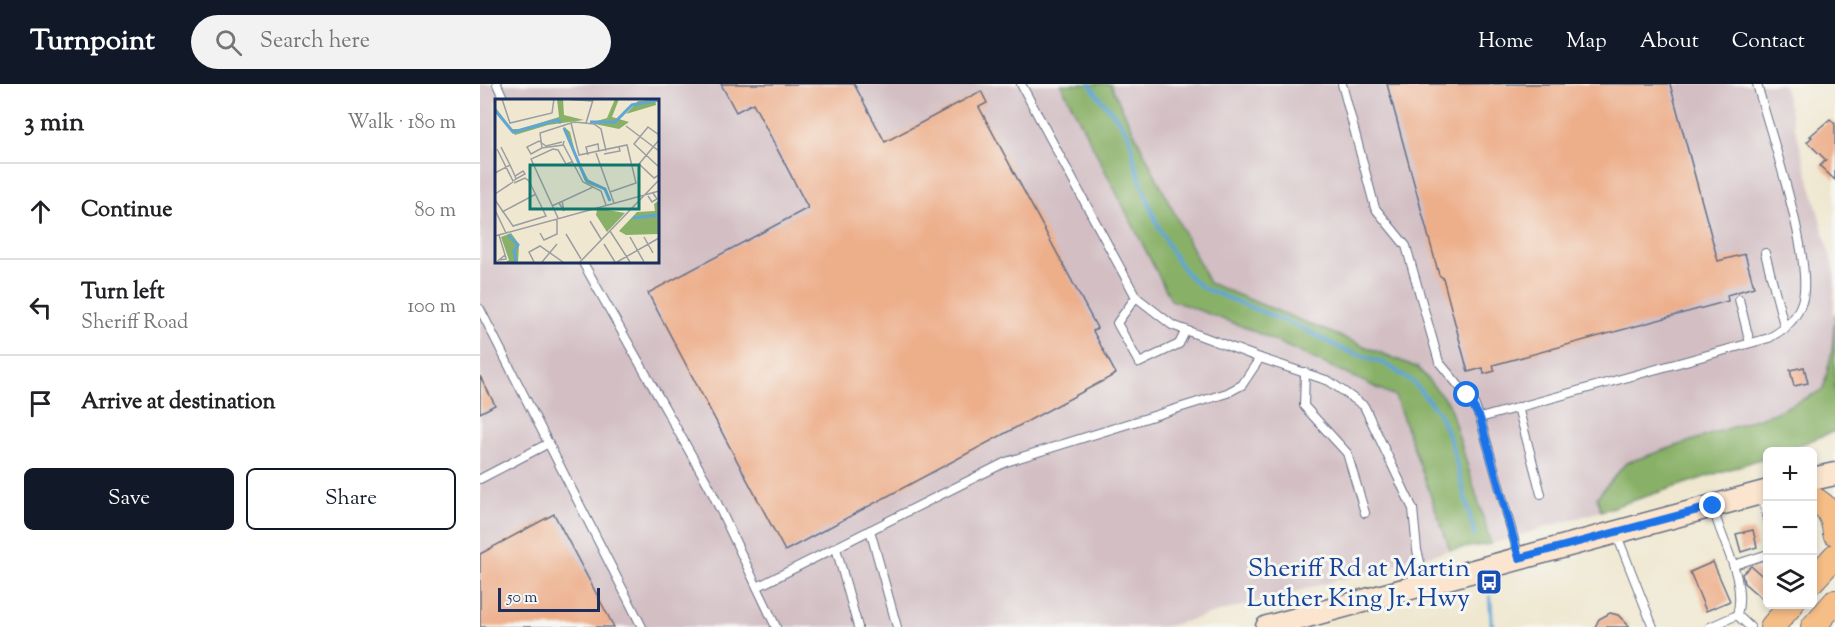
<!DOCTYPE html>
<html lang="en">
<head>
<meta charset="utf-8">
<style>
	:root { --surface:#fff; --page:#f2f2f2; --text:#202124; --muted:#757577; --line:#e0e0e0; --accent:#111827 }
	body { margin:0; font-family:"Sorts Mill Goudy",serif; background:var(--page); color:var(--text) }
	.controls { position:absolute; right:18px; bottom:18px; display:grid; overflow:hidden; border-radius:9px; box-shadow:0 3px 9px #0003 }
	.controls button { width:54px; height:54px; display:grid; place-items:center; padding:0; border:0; border-bottom:2px solid var(--line); background:var(--surface); color:var(--text); font:30px sans-serif }
	.scale { position:absolute; left:18px; bottom:15px; width:102px; box-sizing:border-box; padding-left:6px; border:3px solid #1b2f5e; border-top:0; font-size:16px; line-height:21px; white-space:nowrap; color:#1b2f5e; -webkit-text-stroke:4px #f6f6f2; paint-order:stroke }
	.stop { position:absolute; width:18px; height:18px; margin:-14px; border:4px solid #1a73e8; border-radius:50%; background:#fff }
	.stop.end { background:#1a73e8; border-color:#fff; box-shadow:0 2px 6px #0008 }
	.list { margin:0; padding:0; list-style:none }
	h2 { display:flex; justify-content:space-between; align-items:center; height:78px; margin:0; padding:0 24px; font-size:26px }
	h2 small { font-size:20px; font-weight:400; color:var(--muted) }
	.list li { display:grid; grid-template-columns:39px 1fr auto; gap:18px; align-items:center; box-sizing:border-box; height:96px; padding:0 24px; border-top:2px solid var(--line) }
	.list b { display:block; font-size:22px; white-space:nowrap }
	.list p { margin:0; font-size:20px; white-space:nowrap; color:var(--muted) }
	.list em { font-size:20px; font-style:normal; color:var(--muted) }
	.actions { display:flex; gap:12px; padding:18px 24px }
	.actions a { flex:1; padding:14px 0; border:2px solid var(--accent); border-radius:9px; text-align:center; font-size:21px; color:var(--accent) }
	.actions .main { background:var(--accent); color:#fff }
	.icon { flex:none; width:33px; height:33px; fill:none; stroke:currentColor; stroke-width:2; stroke-linecap:round; stroke-linejoin:round }
	.map { position:relative; flex:none; width:1355px; height:543px; overflow:hidden }
	header { display:flex; align-items:center; gap:36px; box-sizing:border-box; height:84px; padding:0 30px; background:var(--accent); color:#fff }
	header strong { font-size:28px }
	nav { display:flex; gap:33px; margin-inline-start:auto; font-size:21px }
	.search { width:420px; height:54px; background:var(--page); display:flex; align-items:center; gap:15px; box-sizing:border-box; padding:0 21px; border-radius:33px; color:var(--muted); font-size:22px }
	main { display:flex }
	aside { flex:1; background:var(--surface) }
	.map>svg:first-child { display:block }
	.industrial { fill:#d2bec3; fill-rule:evenodd }
	.forest { fill:#88b066; stroke:#527062; stroke-width:1.5 }
	.lines { fill:none; stroke-linecap:round; stroke-linejoin:round }
	.stream { stroke:#5fa5d5; stroke-width:4 }
	.building { fill:#edae8a }
	.service-casing { stroke:#656f86; stroke-width:10 }
	.secondary-casing { stroke:#656f86; stroke-width:25 }
	.primary-casing { stroke:#656f86; stroke-width:26 }
	.service { stroke:#fff; stroke-width:8 }
	.secondary { stroke:#fbe5cf; stroke-width:22 }
	.primary { stroke:#f6be87; stroke-width:24 }
	.route { stroke:#1a73e8; stroke-width:8 }
	.labels { text-anchor:middle; stroke-width:6; stroke-linejoin:round; paint-order:stroke }
	.transit-label { font-size:26px; fill:#164399; stroke:#f6f6f2; text-anchor:end }
	.inset-river { fill:none; stroke:#5fa5d5; stroke-width:3 }
	.inset-road { fill:none; stroke:#9a9da2; stroke-width:1.5 }
	.view { fill:#0f766e; fill-opacity:0.15; stroke:#0f766e; stroke-width:3 }
	.inset-edge { fill:none; stroke:#1b2f5e; stroke-width:3 }
</style>
</head>
<body>
<header>
<strong>Turnpoint</strong>
<div class="search"><svg class="icon" aria-label="search" viewBox="0 0 24 24"><circle cx="10" cy="10" r="6"/><path d="M15 15l6 6"/></svg>Search here</div>
<nav><a>Home</a><a>Map</a><a>About</a><a>Contact</a></nav>
</header>
<main>
<aside>
<h2>3 min<small>Walk · 180 m</small></h2>
<ul class="list">
<li><svg class="icon" aria-label="ahead" viewBox="0 0 24 24"><path d="M12 20V5M6 11l6-6 6 6"/></svg><div><b>Continue</b></div><em>80 m</em></li>
<li><svg class="icon" aria-label="left" viewBox="0 0 24 24"><path d="M17 20v-9H6M10 6l-5 5 5 5"/></svg><div><b>Turn left</b><p>Sheriff Road</p></div><em>100 m</em></li>
<li><svg class="icon" aria-label="arrive" viewBox="0 0 24 24"><path d="M6 21V4h12l-3 4 3 4H6"/></svg><div><b>Arrive at destination</b></div></li>
</ul>
<div class="actions"><a class="main">Save</a><a>Share</a></div>
</aside>
<div class="map">
<svg width="1355" height="543" viewBox="0 0 1355 543">
	<rect width="100%" height="100%" fill="#f6f6f2"/>
	<filter id="ink" filterUnits="userSpaceOnUse"><feTurbulence type="fractalNoise" baseFrequency=".0167" numOctaves="2"/><feDisplacementMap in="SourceGraphic" scale="12" xChannelSelector="R" yChannelSelector="G"/><feConvolveMatrix kernelMatrix="1 2 1 2 8 2 1 2 1" color-interpolation-filters="sRGB"/></filter>
	<filter id="wash" filterUnits="userSpaceOnUse"><feTurbulence type="fractalNoise" baseFrequency=".008" numOctaves="4" result="noise"/><feDisplacementMap in="SourceGraphic" scale="24" xChannelSelector="R" yChannelSelector="G"/><feGaussianBlur stdDeviation="1.35" result="paint"/><feColorMatrix in="noise" values="0 0 0 0 0 0 0 0 0 0 0 0 0 0 0 0 0 1.4 0 .05"/><feComposite in="paint" operator="in"/></filter>
	<g filter="url(#wash)">
		<rect width="100%" height="100%" fill="#efe7cf"/>
		<g class="industrial">
			<path d="M0 0H581L691 216 769 244 915 312 970 466 684 543H0ZM16 16H177V177H16Z"/>
			<path d="M630 0H1303L1355 190 1352 267 1343 306 1117 413 1121 427 1011 460 969 320 938 284 729 199Z"/>
		</g>
		<g class="forest">
			<path d="M581 0H630L729 199 938 284 969 320 1011 460 970 466 915 312 769 245 691 216Z"/>
			<path d="M1355 230V347L1304 367 1288 368 1287 373 1121 427 1117 413 1146 379 1294 329 1343 306 1352 267Z"/>
		</g>
		<g class="lines">
			<g class="stream">
				<path d="M610 0C621 19 640 33 649 52 653 60 652 71 655 79 667 119 688 179 723 204L824 245 862 265 904 279 933 298 959 329 971 358 995 452"/>
				<path d="M1010 513 1012 543"/>
			</g>
		</g>
		<g id="blocks">
			<g class="building">
				<path d="M241 0H374L405 58 501 7 507 19 499 23 617 244 613 247 636 290 305 467 168 209 328 124 273 19 256 28Z"/>
				<path d="M907 0H1190L1238 177 1265 170 1274 203 1247 211 1248 217 1013 281 1015 287 1004 290 1003 284 988 288 963 194 959 191Z"/>
				<path d="M1350 35 1355 40V96L1340 82 1346 76 1327 58 1332 53 1330 52Z"/>
				<path d="M1324 283 1328 299 1314 302 1310 286Z"/>
				<path d="M0 292 15 321 0 329Z"/>
				<path d="M74 430 134 543H0V470Z"/>
				<path d="M1273 446 1277 463 1261 468 1256 450Z"/>
				<path d="M1233 478 1250 517 1226 527 1210 488Z"/>
				<path d="M1271 482 1287 496V519L1264 499 1262 490Z"/>
				<path d="M1130 529 1138 531 1150 543H1115L1119 535Z"/>
			</g>
		</g>
	</g>
	<g filter="url(#ink)">
		<use href="#blocks" fill-opacity="0" stroke="#656f86" stroke-width="1.5"/>
		<g class="lines">
			<g class="service-casing">
				<g id="service">
					<path d="M17 0 24 16"/>
					<path d="M541 0 656 213 692 241 780 274"/>
					<path d="M862 0 895 124 926 162 959 278 994 320 1000 334 1039 473"/>
					<path d="M1285 169 1305 245"/>
					<path d="M102 177 229 402 296 543"/>
					<path d="M656 213 637 239 659 279 699 260 706 246"/>
					<path d="M1259 215 1270 259"/>
					<path d="M0 225 162 543"/>
					<path d="M825 288 824 322 867 369 885 429"/>
					<path d="M1038 323 1061 410"/>
					<path d="M1000 334 1289 254C1305 245 1316 236 1322 218 1335 178 1289 46 1277 0"/>
					<path d="M0 395 69 359"/>
					<path d="M1282 410 1288 436"/>
					<path d="M1233 423C1241 458 1267 495 1257 531L1270 543"/>
					<path d="M390 446 417 543"/>
					<path d="M1136 449 1173 543"/>
					<path d="M356 464 378 543"/>
					<path d="M1254 481 1288 470"/>
					<path d="M277 503 526 378 747 309 762 301 780 274 849 297 884 322 933 425 937 466 945 498"/>
					<path d="M1230 543 1257 531"/>
				</g>
			</g>
			<g class="secondary-casing">
				<g id="secondary">
					<path d="M1332 395 1355 390"/>
					<path d="M787 543 1288 407"/>
				</g>
			</g>
			<g class="primary-casing">
				<g id="primary">
					<path d="M1332 414C1348 422 1353 432 1355 449"/>
					<path d="M1332 497 1355 472"/>
					<path d="M1292 543 1312 520"/>
					<path d="M1333 543 1355 518"/>
				</g>
			</g>
			<use href="#service" class="service"/>
			<use href="#secondary" class="secondary"/>
			<use href="#primary" class="primary"/>
		</g>
	</g>
	<g class="lines" filter="url(#ink)">
		<path class="route" d="M987 311 1000 334 1039 474 1233 422"/>
	</g>
	<defs>
		<g id="bus-square" transform="scale(1.35)"><rect x="-9" y="-9" width="18" height="18" rx="4" fill="#1a4fb4" stroke="#f6f6f2"/><path d="M-5-6H5V4H4V6H2V4H-2V6H-4V4H-5ZM-3.5-4V0h7V-4ZM-3.5 1.2v1.5H-2V1.2ZM2 1.2v1.5H3.5V1.2Z" fill="#fff"/></g>
	</defs>
	<g fill-rule="evenodd">
		<use href="#bus-square" x="1009" y="498"/>
	</g>
	<g class="labels">
		<g class="transit-label">
			<text x="990" y="492">Sheriff Rd at Martin<tspan x="990" dy="30">Luther King Jr. Hwy</tspan></text>
		</g>
	</g>
	<g transform="translate(15 15)">
		<rect width="164" height="164" fill="#efe7cf"/>
		<path d="M62 0H68L69 16 89 21 53 26 20 36 0 12V8L17 30H25L64 18ZM120 0H124L117 18 134 23 124 30 95 24 112 19ZM160 0 161 6 131 15 143 2ZM68 27 75 33 81 57 94 82 110 89 116 103 109 91 91 84ZM163 102V135L131 136 124 132 142 113 160 112 159 105ZM107 110 130 114 112 133 101 116 102 111ZM16 134 24 145 23 163H11L14 161 6 138Z" fill="#88b066"/>
		<path class="inset-river" d="M0 11 18 33 63 21 66 24M95 23H120L137 6 164 1M69 29 91 81 110 90 115 102M138 119 164 116M13 136 23 146 19 152 21 163"/>
		<path class="inset-road" d="M7 0 15 24 57 14 59 0M70 0 97 2M76 24 84 56 132 46 141 84 115 93M91 24 98 1M131 27 164 52M164 36 153 28 139 45 164 68M164 41 144 65 159 79 164 76M69 42 68 46 47 49 45 34 79 23 99 25 106 30 111 52M68 45 88 83 98 88M6 48 15 66M47 49 36 55 32 48 44 42 51 47 67 43M2 50 18 82 21 80M101 54 119 104M109 55 125 52 124 48M93 56 91 48 103 45 104 53M28 72 30 75 21 80 20 77ZM0 74 15 66 20 77M0 95 18 83M153 97 157 103 162 100 158 94M0 101 18 127 51 117 34 82 30 79 19 84M64 104 69 112 67 102M57 107 98 88 106 92 111 106M0 111 11 134M7 113 41 95M63 119 36 60 58 50 63 51 71 65 77 63M95 122 106 140M115 132 135 163M45 134 49 141 62 135V120M71 135 86 160M4 136 11 159V160L4 161 10 156M0 137 164 92M135 138 149 163M149 138 158 154M109 145 120 163M39 163 34 153 45 147 68 163M47 163 62 145M85 163 164 81M122 163 164 139"/>
		<path class="view" d="M35 66H144V110H35Z"/>
		<rect width="164" height="164" class="inset-edge"/>
	</g>
</svg>
<div class="controls">
<button>+</button>
<button>−</button>
<button><svg class="icon" aria-label="layers" viewBox="0 0 24 24"><path d="M12 4l9 5-9 5-9-5zM3 14l9 5 9-5"/></svg></button>
</div>
<div class="scale">50 m</div>
<div class="stop" style="left:987px;top:311px"></div>
<div class="stop end" style="left:1233px;top:422px"></div>
</div>
</main>
</body>
</html>
